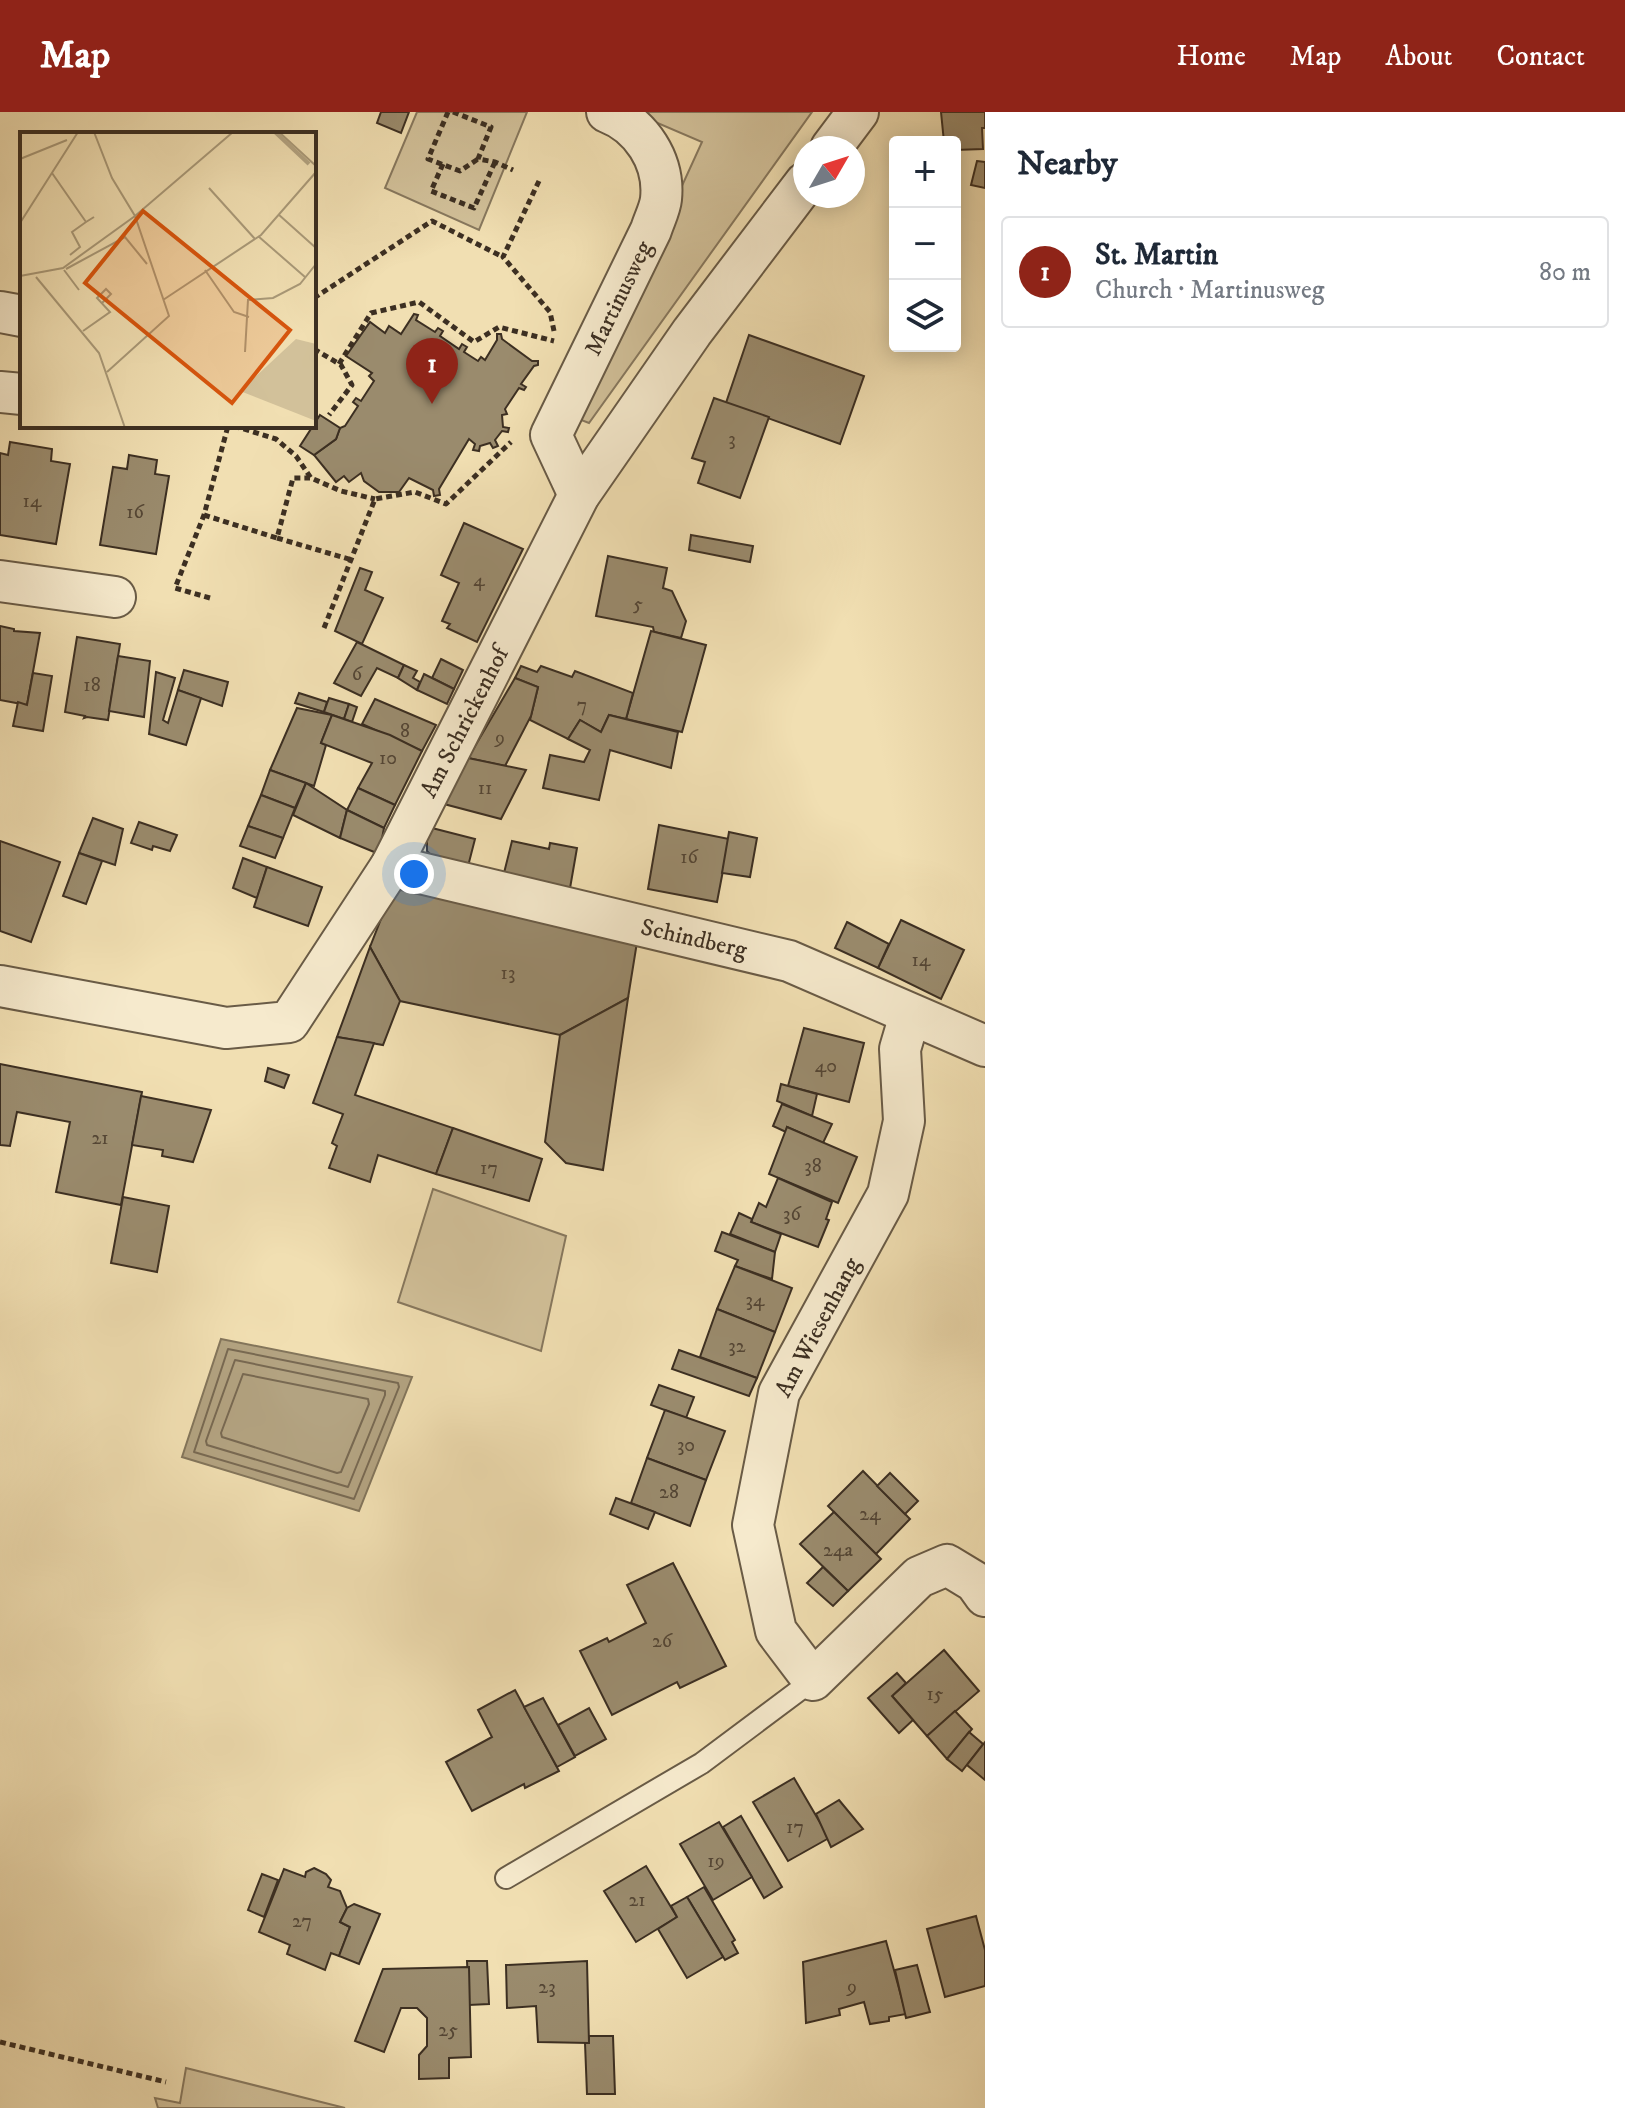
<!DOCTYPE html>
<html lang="en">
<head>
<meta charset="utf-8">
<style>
	:root { --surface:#fff; --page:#f2f2f3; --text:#1f2937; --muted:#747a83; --line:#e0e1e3; --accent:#8f2418 }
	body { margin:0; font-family:"IM FELL DW Pica",serif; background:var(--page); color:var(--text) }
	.controls { position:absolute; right:24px; top:24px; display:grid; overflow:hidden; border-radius:8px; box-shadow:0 4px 20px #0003 }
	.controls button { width:72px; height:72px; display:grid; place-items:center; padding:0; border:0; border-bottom:2px solid var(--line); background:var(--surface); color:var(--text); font:40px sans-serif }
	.compass { position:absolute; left:793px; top:24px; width:72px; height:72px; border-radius:50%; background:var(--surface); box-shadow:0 4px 20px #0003; rotate:51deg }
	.you { position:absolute; left:414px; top:762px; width:28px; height:28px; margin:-20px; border:6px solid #fff; border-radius:50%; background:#1a73e8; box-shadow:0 0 0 12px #1a73e833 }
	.badge { display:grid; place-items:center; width:52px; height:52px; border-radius:50%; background:var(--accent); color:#fff; font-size:26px; font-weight:700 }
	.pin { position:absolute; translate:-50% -66px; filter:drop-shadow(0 2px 4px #0008) }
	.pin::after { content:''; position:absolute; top:42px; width:28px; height:24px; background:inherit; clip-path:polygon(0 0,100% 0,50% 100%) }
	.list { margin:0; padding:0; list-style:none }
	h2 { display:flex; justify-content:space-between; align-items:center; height:104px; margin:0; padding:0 32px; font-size:34px }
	h2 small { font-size:26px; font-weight:400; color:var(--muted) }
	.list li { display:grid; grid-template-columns:52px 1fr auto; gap:24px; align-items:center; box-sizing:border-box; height:112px; margin:0 16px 16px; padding:0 16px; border:2px solid var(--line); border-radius:8px }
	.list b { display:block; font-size:30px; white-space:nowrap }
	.list p { margin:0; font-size:26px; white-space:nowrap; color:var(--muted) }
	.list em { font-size:26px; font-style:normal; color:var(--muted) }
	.icon { flex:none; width:44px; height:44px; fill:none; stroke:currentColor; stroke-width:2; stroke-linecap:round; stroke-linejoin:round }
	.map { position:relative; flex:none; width:985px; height:1996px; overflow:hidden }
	header { display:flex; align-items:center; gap:48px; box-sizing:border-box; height:112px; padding:0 40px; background:var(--accent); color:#fff }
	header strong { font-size:38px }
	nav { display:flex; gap:44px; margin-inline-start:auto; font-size:28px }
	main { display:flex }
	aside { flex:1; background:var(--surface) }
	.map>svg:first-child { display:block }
	.green { fill:#d2c19a; stroke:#87785e; stroke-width:2 }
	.water { fill:#b3a381; stroke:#83755b; stroke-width:2 }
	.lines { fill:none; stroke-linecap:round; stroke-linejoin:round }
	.shore { stroke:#786952; stroke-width:2 }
	.building { fill:#9a8b6d; stroke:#3c2f22; stroke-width:2 }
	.service-casing { stroke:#695b46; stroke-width:24 }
	.minor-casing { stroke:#695b46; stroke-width:44 }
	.path { stroke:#3c2f22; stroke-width:5; stroke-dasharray:6 4; stroke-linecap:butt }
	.service { stroke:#f6eacd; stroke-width:20 }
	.minor { stroke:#f6eacd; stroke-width:40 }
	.labels { text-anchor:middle; stroke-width:8; stroke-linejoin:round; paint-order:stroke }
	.number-label { font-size:20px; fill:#544635 }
	.street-label { font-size:24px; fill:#3c2f22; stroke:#f6eacd }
	.inset-river { fill:none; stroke:#b3a381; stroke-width:4 }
	.inset-road { fill:none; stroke:#a99978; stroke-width:2 }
	.view { fill:#d7550e; fill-opacity:0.15; stroke:#d7550e; stroke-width:4 }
	.inset-edge { fill:none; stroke:#3c2f22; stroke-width:4 }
</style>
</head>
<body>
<header>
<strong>Map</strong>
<nav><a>Home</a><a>Map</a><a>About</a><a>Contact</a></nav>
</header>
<main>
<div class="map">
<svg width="985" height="1996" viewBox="0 0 985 1996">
	<rect width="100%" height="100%" fill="#f1dfb2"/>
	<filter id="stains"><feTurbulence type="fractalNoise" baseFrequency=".0025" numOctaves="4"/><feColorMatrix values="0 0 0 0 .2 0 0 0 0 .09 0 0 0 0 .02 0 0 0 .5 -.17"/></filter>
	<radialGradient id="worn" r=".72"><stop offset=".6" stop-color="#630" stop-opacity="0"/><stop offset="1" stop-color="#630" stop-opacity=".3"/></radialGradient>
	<g class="green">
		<path d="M417 0H527L479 118 385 76Z"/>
		<path d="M632 0H812L589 311 576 306 702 30Z"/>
		<path d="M433 1077 566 1124 541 1239 398 1190Z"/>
		<path d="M186 1956 345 1996H158L155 1986 180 1991Z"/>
	</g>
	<path class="water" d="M221 1227 412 1265 359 1399 182 1345Z"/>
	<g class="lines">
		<g class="shore">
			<path d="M228 1237 398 1271 399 1275 354 1387 194 1340Z"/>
			<path d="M235 1248 385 1279V1283L348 1375 207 1333 206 1329Z"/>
			<path d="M243 1262 368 1287 369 1292 341 1360 337 1361 222 1325 221 1321Z"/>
		</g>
	</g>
	<g class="building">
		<path d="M381 0H409L401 21 377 11Z"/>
		<path d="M941 0H985V16H982L983 37 955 38V30H944Z"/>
		<path d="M977 49 985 50V76L971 73Z"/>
		<path d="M414 202 418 203 416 208 435 220 438 216 443 219 440 224 459 237 462 232 467 235 464 240 478 249 481 245 485 248 497 228V222H501L502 227 532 249H538V253L534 254 521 272 526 275 524 278 519 276 505 297 507 302 502 303 503 315 509 316 508 320 502 319 495 328 498 334 493 336 490 331 480 334 479 339 473 338 475 332 469 327 439 377 440 383 434 384 433 378 409 366 399 380H379L364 369 361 361 349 370 344 364 336 370 314 343 336 327 340 316 345 314 358 294 353 290 356 286 361 289 374 269 369 264 372 261 346 244 370 210 385 221 389 214 401 222Z"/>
		<path d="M749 223 864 264 840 332 726 291Z"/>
		<path d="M714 286 769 305 740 386 698 371 705 350 692 346Z"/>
		<path d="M320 303 340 316 336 327 314 343 300 334Z"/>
		<path d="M10 330 52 337 51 349 70 352 56 432 0 423V341L8 343Z"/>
		<path d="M129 343 157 348 155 362 169 364 156 442 100 433 113 355 127 357Z"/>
		<path d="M464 411 523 437 477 530 447 516 450 512 442 509 459 471 441 463Z"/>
		<path d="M691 423 753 434 750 450 689 438Z"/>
		<path d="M608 444 667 456 663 476 672 479 686 509 681 526 654 520 653 515 596 504Z"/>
		<path d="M360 456 372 460 365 478 383 486 362 532 335 519Z"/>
		<path d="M0 514 14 517V519L40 521 27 593 0 588Z"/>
		<path d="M651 519 706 533 682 620 626 607Z"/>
		<path d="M77 525 120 532 108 608 87 605 84 606 85 604 65 600Z"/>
		<path d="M357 530 404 553 398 566 377 556 361 584 334 571Z"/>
		<path d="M118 544 150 549 144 605 109 599Z"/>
		<path d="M441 547 463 558 454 577 432 566Z"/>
		<path d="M404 553 417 559 413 566 420 570 417 578 398 566Z"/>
		<path d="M521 554 537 560 541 554 572 565 575 559 633 581 626 607 609 603 601 620 580 608 568 627 530 608 538 575 515 566Z"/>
		<path d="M184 558 228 570 222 594 178 578Z"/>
		<path d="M156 560 175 566 163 608 168 611 178 578 201 586 186 633 149 622Z"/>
		<path d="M33 561 52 564 43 619 13 614 18 590 27 593Z"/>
		<path d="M424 562 454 577 447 592 417 578Z"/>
		<path d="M515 566 538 575 531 604 505 654 468 646Z"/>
		<path d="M299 581 327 590 324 600 295 591Z"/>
		<path d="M329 586 349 592 344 607 324 600Z"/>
		<path d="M375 587 436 613 422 639 362 612Z"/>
		<path d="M349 592 357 595 352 610 344 607Z"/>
		<path d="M297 596 332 603 321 631 326 633 314 674 270 658Z"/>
		<path d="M332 603 390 623 422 639 395 693 358 676 372 651 321 631Z"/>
		<path d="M609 603 678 620 671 656 610 638 599 688 543 676 550 643 584 650 590 638 568 627 580 608 601 620Z"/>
		<path d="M468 646 526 658 501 707 444 692Z"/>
		<path d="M270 658 306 671 295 696 261 683Z"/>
		<path d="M306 671 347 698 340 726 293 703Z"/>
		<path d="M358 676 395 693 384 716 347 698Z"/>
		<path d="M261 683 295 696 283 726 248 714Z"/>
		<path d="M347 698 384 716 379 742 340 726Z"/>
		<path d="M93 706 123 717 115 753 79 741Z"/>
		<path d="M139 710 177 723 170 739 153 734 152 738 131 731Z"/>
		<path d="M659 713 729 727 717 790 648 777Z"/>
		<path d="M248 714 283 726 275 746 240 734Z"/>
		<path d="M432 716 475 727 466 762 444 757 427 739V727Z"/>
		<path d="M729 720 757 726 750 765 722 761Z"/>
		<path d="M0 729 60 750 31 830 0 819Z"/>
		<path d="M512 729 549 737 550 731 577 736 569 782 502 769Z"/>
		<path d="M79 741 102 749 86 792 63 784Z"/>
		<path d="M243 746 267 755 257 786 233 776Z"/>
		<path d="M267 755 322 775 308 814 254 795Z"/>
		<path d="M394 774 638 824 628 886 560 923 400 889 370 835Z"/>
		<path d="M901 808 964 838 941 887 878 856Z"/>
		<path d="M847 810 889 832 878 856 835 836Z"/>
		<path d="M370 835 400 889 383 933 337 925Z"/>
		<path d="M628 886 603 1058 566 1051 545 1030 560 923Z"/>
		<path d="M804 916 864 931 849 990 788 974Z"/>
		<path d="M337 925 374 931 355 983 453 1016 436 1062 378 1043 370 1070 329 1056 337 1034 332 1031 343 1002 313 991Z"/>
		<path d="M0 952 142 980 121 1093 56 1080 70 1010 17 1000 10 1034 0 1033Z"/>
		<path d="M268 956 289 963 284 976 265 969Z"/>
		<path d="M781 972 817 982 812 1004 777 989Z"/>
		<path d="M141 984 211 998 193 1050 162 1044 163 1038 132 1033Z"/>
		<path d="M782 992 832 1012 823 1031 787 1015 786 1020 773 1014Z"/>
		<path d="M787 1015 857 1045 838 1091 769 1062Z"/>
		<path d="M453 1016 542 1047 529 1089 436 1062Z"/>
		<path d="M778 1066 832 1090 826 1107 829 1108 818 1135 751 1110 759 1091 766 1095Z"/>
		<path d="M123 1085 169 1094 157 1160 111 1151Z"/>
		<path d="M739 1101 752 1107 751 1110 781 1122 775 1140 730 1122Z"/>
		<path d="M722 1120 775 1140 772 1167 735 1154 738 1148 715 1139Z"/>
		<path d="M735 1154 792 1176 775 1220 717 1197Z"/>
		<path d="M717 1197 775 1220 757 1266 700 1245Z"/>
		<path d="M679 1238 757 1266 749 1284 672 1257Z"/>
		<path d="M659 1273 694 1285 686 1306 651 1293Z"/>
		<path d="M665 1298 725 1319 706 1368 647 1346Z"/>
		<path d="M647 1346 706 1368 690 1414 631 1391Z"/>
		<path d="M863 1359 910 1407 876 1442 828 1394Z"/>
		<path d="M890 1361 918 1389 905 1402 877 1374Z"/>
		<path d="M616 1386 655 1400 648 1417 610 1402Z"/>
		<path d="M834 1400 881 1447 848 1479 800 1432Z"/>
		<path d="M673 1451 726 1554 680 1576 677 1570 612 1603 580 1539 607 1526 609 1530 646 1511 627 1473Z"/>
		<path d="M823 1455 848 1479 833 1494 807 1471Z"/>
		<path d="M944 1538 979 1579 927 1624 892 1584Z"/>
		<path d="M897 1561 906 1571 892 1584 913 1608 899 1621 868 1586Z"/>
		<path d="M515 1578 559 1659 525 1676 524 1672 472 1699 446 1650 492 1625 478 1598Z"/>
		<path d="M543 1586 575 1645 557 1655 524 1595Z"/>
		<path d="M589 1596 606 1627 575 1644 558 1613Z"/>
		<path d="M955 1599 972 1617 947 1647 927 1624Z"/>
		<path d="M969 1620 983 1632 962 1659 947 1647Z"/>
		<path d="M985 1630V1668L967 1653Z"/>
		<path d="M794 1666 829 1726 788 1749 753 1690Z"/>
		<path d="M839 1688 863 1717 831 1735 816 1702Z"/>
		<path d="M741 1704 782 1775 764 1786 723 1715Z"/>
		<path d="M719 1710 752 1765 713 1788 680 1732Z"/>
		<path d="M646 1754 677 1805 636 1830 604 1779Z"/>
		<path d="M314 1756 326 1762 331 1768 328 1775 340 1779 347 1796 340 1810 350 1815 339 1844 331 1841 325 1858 287 1842 290 1833 259 1820 284 1757 305 1765 306 1760Z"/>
		<path d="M262 1762 278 1768 264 1805 248 1798Z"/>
		<path d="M704 1775 735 1828 732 1830 738 1841 725 1848 687 1785Z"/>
		<path d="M687 1785 723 1845 687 1866 658 1817 677 1805 671 1794Z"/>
		<path d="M354 1792 380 1802 359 1852 339 1844 350 1815 340 1810 347 1796Z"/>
		<path d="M976 1804 985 1838V1874L945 1885 927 1817Z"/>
		<path d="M886 1829 906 1902 889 1905V1909L870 1912 864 1890 839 1897 840 1903 806 1911 803 1850Z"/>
		<path d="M467 1849H487L489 1892 469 1893Z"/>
		<path d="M587 1849 589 1931 538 1930 536 1894 507 1896 506 1853Z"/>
		<path d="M917 1853 930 1900 906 1906 895 1858Z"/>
		<path d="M469 1855 471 1945 449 1946V1966L419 1967V1943L427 1934V1906L417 1896H401L384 1940 355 1929 383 1857Z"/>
		<path d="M589 1924H613L615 1982H587L585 1931H589Z"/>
	</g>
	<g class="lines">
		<g class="service-casing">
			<path id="service" d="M506 1766 702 1651 813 1568"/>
		</g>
		<g class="minor-casing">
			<g id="minor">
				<path d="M831 36 858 0"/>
				<path d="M0 200 22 204"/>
				<path d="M0 280 22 282"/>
				<path d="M579 383 551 323 651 118C654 108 660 97 661 87 665 49 641 13 607 0"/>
				<path d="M0 469 115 485"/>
				<path d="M391 754 789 849 985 934"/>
				<path d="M0 874 226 916 289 910 391 754 579 383 692 220 805 71"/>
				<path d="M910 903 900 937 904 1009 888 1082 779 1281 753 1413 776 1519 813 1568 919 1465 947 1453 975 1470 985 1484"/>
			</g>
		</g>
		<g class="path">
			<path d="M448 0 428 47 460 59 478 47"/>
			<path d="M453 0 491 15 478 47 495 50 513 58"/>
			<path d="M443 52 431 79 474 96 495 50"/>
			<path d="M539 69 503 145 550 200 554 219"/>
			<path d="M314 186 432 109 503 145"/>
			<path d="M314 237 341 253 352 273 329 303"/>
			<path d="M339 252 371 201 419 190 474 230 499 215 554 229"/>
			<path d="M234 314 276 327 296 344 311 366 341 379 375 387"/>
			<path d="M204 403 277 426 293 366H310"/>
			<path d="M277 426 352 448"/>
			<path d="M210 486 175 476 204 403 228 314"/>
			<path d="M324 516 375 387 415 380 446 392 511 330"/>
			<path d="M0 1930 166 1970"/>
		</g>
		<use href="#service" class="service"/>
		<use href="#minor" class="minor"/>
	</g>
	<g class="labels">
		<g class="number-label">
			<text x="732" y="333">3</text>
			<text x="32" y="395">14</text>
			<text x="135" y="406">16</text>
			<text x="479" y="474">4</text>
			<text x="638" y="498">5</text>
			<text x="357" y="568">6</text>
			<text x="92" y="579">18</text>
			<text x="582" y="599">7</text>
			<text x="405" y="625">8</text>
			<text x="500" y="632">9</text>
			<text x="388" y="652">10</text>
			<text x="485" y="682">11</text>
			<text x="689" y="751">16</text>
			<text x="921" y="854">14</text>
			<text x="508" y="867">13</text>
			<text x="826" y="960">40</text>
			<text x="100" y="1032">21</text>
			<text x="813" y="1060">38</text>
			<text x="489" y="1062">17</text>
			<text x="792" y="1108">36</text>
			<text x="755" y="1194">34</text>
			<text x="737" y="1240">32</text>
			<text x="686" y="1339">30</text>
			<text x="669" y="1386">28</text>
			<text x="870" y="1408">24</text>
			<text x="838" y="1444">24a</text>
			<text x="662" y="1535">26</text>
			<text x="935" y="1588">15</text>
			<text x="795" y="1721">17</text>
			<text x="716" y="1755">19</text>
			<text x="637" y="1794">21</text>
			<text x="302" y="1815">27</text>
			<text x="547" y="1881">23</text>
			<text x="852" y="1881">9</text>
			<text x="448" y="1924">25</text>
		</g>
		<g class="street-label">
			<text transform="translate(618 186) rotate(-64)" y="8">Martinusweg</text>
			<text transform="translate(464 610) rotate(-63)" y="8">Am Schrickenhof</text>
			<text transform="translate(694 826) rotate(13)" y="8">Schindberg</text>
			<text transform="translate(817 1215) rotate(-62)" y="8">Am Wiesenhang</text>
		</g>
	</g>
	<g transform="translate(20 20)">
		<rect width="296" height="296" fill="#f1dfb2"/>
		<path d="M276 207 296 212V289L220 259Z" fill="#d2c19a"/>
		<path class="inset-river" d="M255 0 289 32"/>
		<path class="inset-road" d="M74 0 92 46 115 84 149 184 87 240M259 0 296 34M0 27 47 8M32 41 66 90 74 85M189 56 235 107M258 82 296 116M0 91 58 0M238 104 285 145M50 123 60 115 52 100 66 90M46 137 105 105 127 132M44 138 59 158M185 138 214 180 229 185M0 144 43 136 115 84 213 0M16 145 79 221 105 296M143 168 241 103 296 40M63 199 90 180 77 166 86 157 91 162 82 171M225 220 228 168 253 166 280 152 296 132"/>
		<path class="view" d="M123 79 270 198 212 271 65 151Z"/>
		<rect width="296" height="296" class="inset-edge"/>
	</g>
	<rect width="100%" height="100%" filter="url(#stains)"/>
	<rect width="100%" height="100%" fill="url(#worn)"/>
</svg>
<div class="controls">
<button>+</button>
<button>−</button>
<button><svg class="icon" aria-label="layers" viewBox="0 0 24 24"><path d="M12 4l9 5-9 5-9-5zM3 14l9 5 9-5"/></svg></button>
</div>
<svg class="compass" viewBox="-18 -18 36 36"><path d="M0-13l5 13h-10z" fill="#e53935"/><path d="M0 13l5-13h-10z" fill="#747a83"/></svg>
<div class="you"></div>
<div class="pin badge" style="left:432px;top:292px">1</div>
</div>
<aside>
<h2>Nearby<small></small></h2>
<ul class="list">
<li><span class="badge">1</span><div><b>St. Martin</b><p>Church · Martinusweg</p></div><em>80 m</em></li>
</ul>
</aside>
</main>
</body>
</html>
